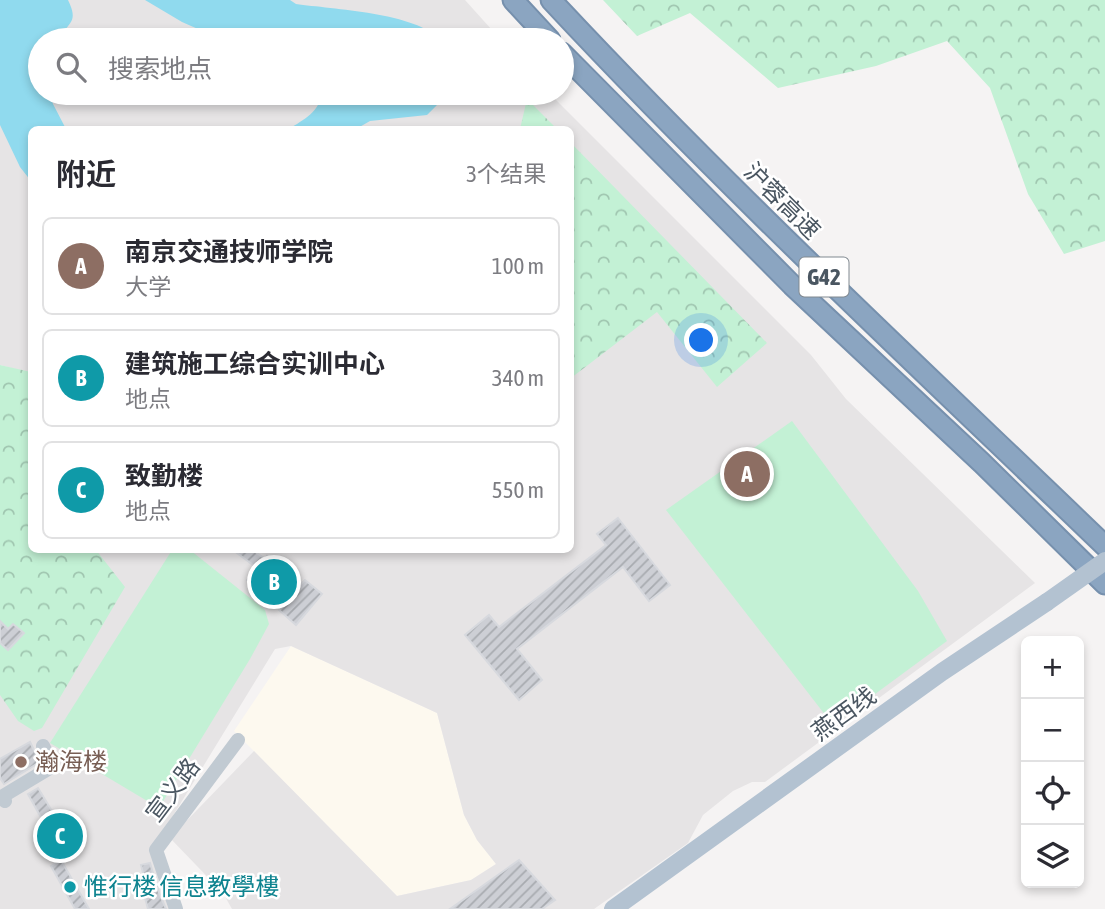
<!DOCTYPE html>
<html lang="zh">
<head>
<meta charset="utf-8">
<style>
	:root { --surface:#fff; --page:#f7f7f7; --text:#2b2b33; --muted:#7c7c81; --line:#e1e1e2; --accent:#0b8043 }
	body { margin:0; font-family:"Asap Condensed","Noto Sans SC",sans-serif; background:var(--page); color:var(--text) }
	.controls { position:absolute; right:21px; bottom:21px; display:grid; overflow:hidden; border-radius:10px; box-shadow:0 4px 10px #0003 }
	.controls button { width:63px; height:63px; display:grid; place-items:center; padding:0; border:0; border-bottom:2px solid var(--line); background:var(--surface); color:var(--text); font:35px sans-serif }
	.you { position:absolute; left:702px; top:341px; width:24px; height:24px; margin:-18px; border:5px solid #fff; border-radius:50%; background:#1a73e8; box-shadow:0 0 0 10px #1a73e833 }
	.badge { display:grid; place-items:center; width:46px; height:46px; border-radius:50%; background:var(--accent); color:#fff; font-size:23px; font-weight:700 }
	.pin { position:absolute; translate:-50% -50%; border:4px solid #fff; box-shadow:0 2px 7px #0006 }
	.list { margin:0; padding:0; list-style:none }
	h2 { display:flex; justify-content:space-between; align-items:center; height:91px; margin:0; padding:0 28px; font-size:30px }
	h2 small { font-size:23px; font-weight:400; color:var(--muted) }
	.list li { display:grid; grid-template-columns:46px 1fr auto; gap:21px; align-items:center; box-sizing:border-box; height:98px; margin:0 14px 14px; padding:0 14px; border:2px solid var(--line); border-radius:10px }
	.list b { display:block; font-size:26px; white-space:nowrap }
	.list p { margin:0; font-size:23px; white-space:nowrap; color:var(--muted) }
	.list em { font-size:23px; font-style:normal; color:var(--muted) }
	.icon { flex:none; width:38px; height:38px; fill:none; stroke:currentColor; stroke-width:2; stroke-linecap:round; stroke-linejoin:round }
	.map { position:relative; flex:none; width:1105px; height:909px; overflow:hidden }
	.search { position:absolute; background:var(--surface); box-shadow:0 4px 10px #0003; left:28px; top:28px; width:546px; height:77px; display:flex; align-items:center; gap:18px; box-sizing:border-box; padding:0 24px; border-radius:38px; color:var(--muted); font-size:26px }
	.panel { position:absolute; background:var(--surface); box-shadow:0 4px 10px #0003; left:28px; top:126px; width:546px; height:427px; border-radius:10px }
	.map>svg:first-child { display:block }
	.commercial { fill:#fdf9ef }
	.education { fill:#e6e4e5 }
	.forest { fill:url(#forest-crowns) }
	.garden { fill:#c3f1d5 }
	.water { fill:#90daee }
	.building { fill:url(#building-hatch); stroke:#d7d9de; stroke-width:2 }
	.lines { fill:none; stroke-linecap:round; stroke-linejoin:round }
	.highway-casing { stroke:#7690ad; stroke-width:23 }
	.minor { stroke:#c1cad2; stroke-width:14 }
	.major { stroke:#b3c2d1; stroke-width:18 }
	.highway { stroke:#8ba5c1; stroke-width:19 }
	.major-bridge { stroke:#b3c2d1; stroke-width:18 }
	.education-dot { fill:#8d6e63; stroke:#fff; stroke-width:2.5 }
	.culture-dot { fill:#0f9aa8; stroke:#fff; stroke-width:2.5 }
	.labels { text-anchor:middle; stroke-width:5; stroke-linejoin:round; paint-order:stroke }
	.shield { fill:#fff; stroke:#808990; stroke-width:2 }
	.shield-label { font-size:23px; font-weight:bold; fill:#4a5661 }
	.street-label { font-size:24px; fill:#4a5661; stroke:#fff }
	.education-label { font-size:24px; fill:#785e54; stroke:#fff; text-anchor:start }
	.culture-label { font-size:24px; fill:#0d838f; stroke:#fff; text-anchor:start }
</style>
</head>
<body>
<div class="map">
<svg width="1105" height="909" viewBox="0 0 1105 909">
	<defs>
		<pattern id="forest-crowns" width="20" height="18" patternUnits="userSpaceOnUse" patternTransform="scale(1.75)"><rect width="20" height="18" fill="#c3f1d5"/><path d="M2 6a3 3 0 1 1 6 0M12 15a3 3 0 1 1 6 0" fill="none" stroke="#a0c6b0"/></pattern>
		<pattern id="building-hatch" width="6" height="6" patternUnits="userSpaceOnUse" patternTransform="scale(1.75)"><rect width="6" height="6" fill="#cdcfd5"/><path d="M-1 1l2-2M0 6l6-6M5 7l2-2" fill="none" stroke="#a8abb0"/></pattern>
	</defs>
	<rect width="100%" height="100%" fill="#f5f3f3"/>
	<path class="commercial" d="M291 646 437 713 464 815 477 840 496 864 471 880 397 896 234 731Z"/>
	<path class="education" d="M0 0H465L501 40H40V93H549L811 355 846 399 1035 583 765 782H752L733 791 703 815 688 843 594 909H232L223 893 170 838 254 751 397 896 471 880 496 864 477 840 464 815 437 713 291 646 275 649 152 850 171 909H0V531L32 550H570V130H32L31 372 19 370 0 365Z"/>
	<g class="forest">
		<path d="M603 0H1105V241L1064 254 1028 194 990 88 947 41 876 66 778 88 690 13 637 36Z"/>
		<path d="M527 99 557 129H520Z"/>
		<path d="M571 143 767 343 717 387 657 312 571 378Z"/>
		<path d="M0 365 31 372 32 550H96L125 587 42 728 34 731 18 721 0 695Z"/>
	</g>
	<g class="garden">
		<path d="M792 421 918 591 947 641 833 725 666 510Z"/>
		<path d="M172 550H190L265 610 269 624 250 659 159 808 50 743Z"/>
	</g>
	<g class="water">
		<path d="M0 0H68C79 23 69 21 58 40H40V93H50L53 104 66 129 32 130 31 181 20 167 0 125Z"/>
		<path d="M145 0H290L296 4C331 9 419 13 439 40H223L182 22Z"/>
		<path d="M321 93H438L437 105 427 115 370 121 356 129H289C303 120 321 111 321 93Z"/>
	</g>
	<g class="building">
		<path d="M618 518 670 585 649 601 623 567 517 649 542 680 519 700 465 635 489 615 499 627 606 545 597 534Z"/>
		<path d="M233 550H253L265 559 267 556 301 584 305 580 322 594 296 625 279 610 281 608 247 580 257 568Z"/>
		<path d="M0 621 8 629 13 624 24 633 8 650 0 643Z"/>
		<path d="M30 742 40 762 4 784 0 778V759Z"/>
		<path d="M38 788 77 852 64 859 28 794Z"/>
		<path d="M61 860 89 909H75L51 866Z"/>
		<path d="M519 860 555 900 542 909H450Z"/>
		<path d="M150 863 158 890 166 909H148L144 894 148 893 141 865Z"/>
	</g>
	<g class="lines">
		<g class="highway-casing">
			<g id="highway">
				<path d="M513 0 550 40"/>
				<path d="M551 0C728 190 918 366 1105 546"/>
				<path d="M562 53 792 285 982 463 1105 584"/>
			</g>
		</g>
		<g class="minor">
			<path d="M5 801 3 796 53 766 43 746"/>
			<path d="M176 909 156 850 238 740"/>
		</g>
		<path class="major" d="M613 909 942 672 1047 602"/>
		<use href="#highway" class="highway"/>
		<path class="major-bridge" d="M1047 602 1105 561"/>
	</g>
	<circle class="education-dot" cx="21" cy="762" r="7"/>
	<circle class="culture-dot" cx="70" cy="887" r="7"/>
	<g class="labels">
		<rect class="shield" x="799.5" y="257.5" width="49" height="39" rx="5"/>
		<g class="shield-label">
			<text x="824" y="285">G42</text>
		</g>
		<g class="street-label">
			<text transform="translate(782 201) rotate(45)" y="8">沪蓉高速</text>
			<text transform="translate(844 714) rotate(-36)" y="8">燕西线</text>
			<text transform="translate(173 790) rotate(-53)" y="8">宣义路</text>
		</g>
		<g class="education-label">
			<text x="35" y="770">瀚海楼</text>
		</g>
		<g class="culture-label">
			<text x="84" y="895">惟行楼 信息教學樓</text>
		</g>
	</g>
</svg>
<div class="controls">
<button>+</button>
<button>−</button>
<button><svg class="icon" aria-label="locate" viewBox="0 0 24 24"><circle cx="12" cy="12" r="6"/><path d="M12 2v4M12 18v4M2 12h4M18 12h4"/></svg></button>
<button><svg class="icon" aria-label="layers" viewBox="0 0 24 24"><path d="M12 4l9 5-9 5-9-5zM3 14l9 5 9-5"/></svg></button>
</div>
<div class="you"></div>
<div class="pin badge" style="left:747px;top:474px;background:#8d6e63">A</div>
<div class="pin badge" style="left:274px;top:582px;background:#0f9aa8">B</div>
<div class="pin badge" style="left:60px;top:836px;background:#0f9aa8">C</div>
<div class="search"><svg class="icon" aria-label="search" viewBox="0 0 24 24"><circle cx="10" cy="10" r="6"/><path d="M15 15l6 6"/></svg>搜索地点</div>
<section class="panel">
<h2>附近<small>3个结果</small></h2>
<ul class="list">
<li><span class="badge" style="background:#8d6e63">A</span><div><b>南京交通技师学院</b><p>大学</p></div><em>100 m</em></li>
<li><span class="badge" style="background:#0f9aa8">B</span><div><b>建筑施工综合实训中心</b><p>地点</p></div><em>340 m</em></li>
<li><span class="badge" style="background:#0f9aa8">C</span><div><b>致勤楼</b><p>地点</p></div><em>550 m</em></li>
</ul>
</section>
</div>
</body>
</html>
